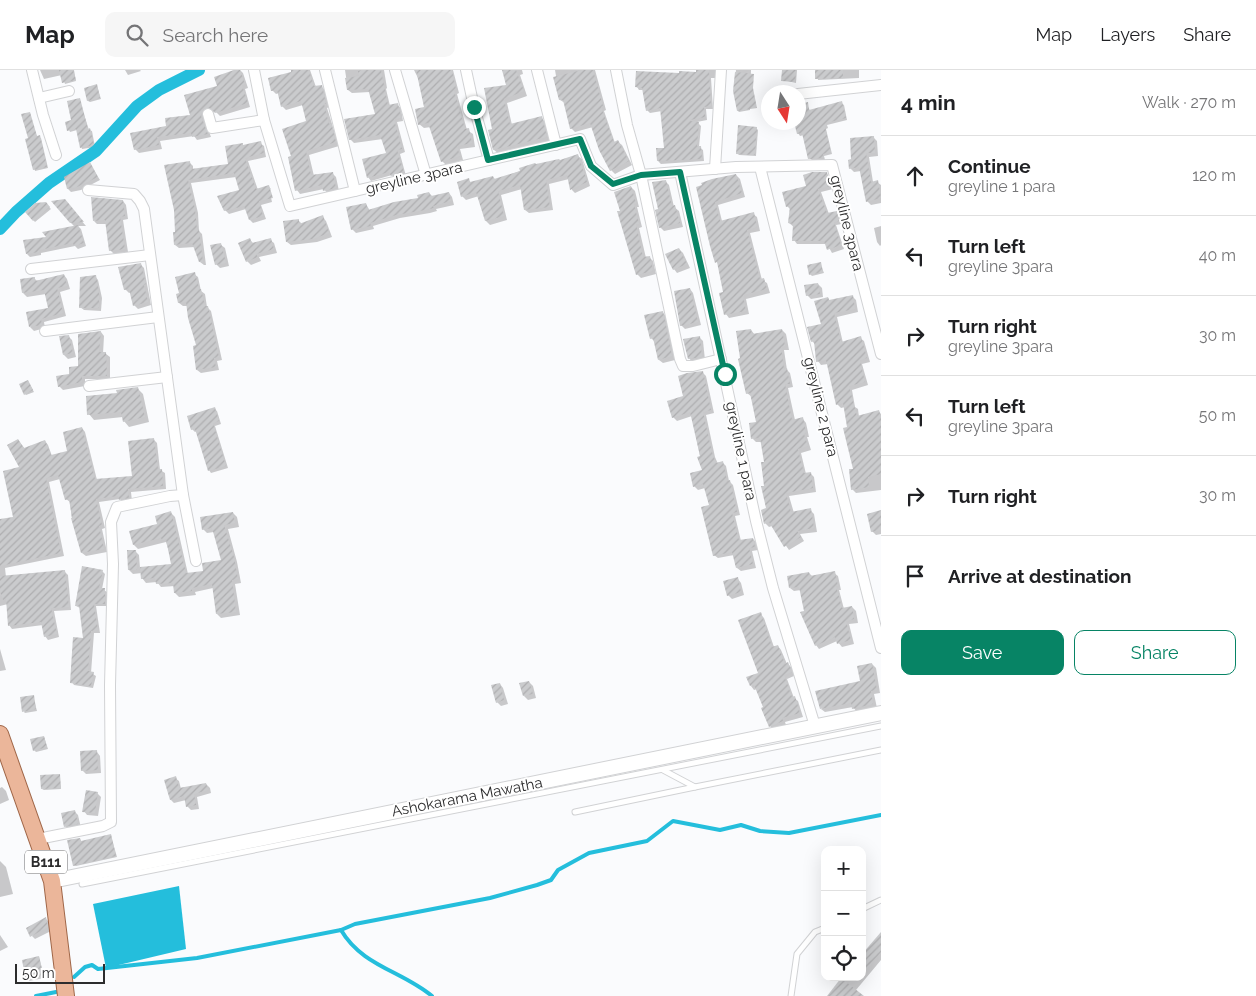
<!DOCTYPE html>
<html lang="en">
<head>
<meta charset="utf-8">
<style>
	:root { --surface:#fff; --page:#f6f6f6; --text:#202124; --muted:#757577; --line:#e0e0e0; --accent:#078465 }
	body { margin:0; font-family:Raleway,sans-serif; background:var(--page); color:var(--text) }
	.controls { position:absolute; right:15px; bottom:15px; display:grid; overflow:hidden; border-radius:10px; box-shadow:0 5px 20px #0002 }
	.controls button { width:45px; height:45px; display:grid; place-items:center; padding:0; border:0; border-bottom:1px solid var(--line); background:var(--surface); color:var(--text); font:25px sans-serif }
	.compass { position:absolute; left:761px; top:15px; width:45px; height:45px; border-radius:50%; background:var(--surface); box-shadow:0 5px 20px #0002; rotate:168deg }
	.scale { position:absolute; left:15px; bottom:12px; width:90px; box-sizing:border-box; padding-left:5px; border:2px solid #2c2c2d; border-top:0; font-size:14px; line-height:18px; white-space:nowrap; color:#2c2c2d; -webkit-text-stroke:4px #fff; paint-order:stroke }
	.stop { position:absolute; width:15px; height:15px; margin:-11px; border:4px solid #078465; border-radius:50%; background:#fff }
	.stop.end { background:#078465; border-color:#fff; box-shadow:0 1px 5px #0008 }
	.list { margin:0; padding:0; list-style:none }
	h2 { display:flex; justify-content:space-between; align-items:center; height:65px; margin:0; padding:0 20px; font-size:21px }
	h2 small { font-size:16px; font-weight:400; color:var(--muted) }
	.list li { display:grid; grid-template-columns:32px 1fr auto; gap:15px; align-items:center; box-sizing:border-box; height:80px; padding:0 20px; border-top:1px solid var(--line) }
	.list b { display:block; font-size:19px; white-space:nowrap }
	.list p { margin:0; font-size:16px; white-space:nowrap; color:var(--muted) }
	.list em { font-size:16px; font-style:normal; color:var(--muted) }
	.actions { display:flex; gap:10px; padding:15px 20px }
	.actions a { flex:1; padding:11px 0; border:1px solid var(--accent); border-radius:10px; text-align:center; font-size:18px; color:var(--accent) }
	.actions .main { background:var(--accent); color:#fff }
	.icon { flex:none; width:28px; height:28px; fill:none; stroke:currentColor; stroke-width:2; stroke-linecap:round; stroke-linejoin:round }
	.map { position:relative; flex:none; width:881px; height:926px; overflow:hidden }
	header { display:flex; align-items:center; gap:30px; box-sizing:border-box; height:70px; padding:0 25px; background:var(--surface); border-bottom:1px solid var(--line) }
	header strong { font-size:24px }
	nav { display:flex; gap:28px; margin-inline-start:auto; font-size:18px }
	.search { width:350px; height:45px; background:var(--page); display:flex; align-items:center; gap:12px; box-sizing:border-box; padding:0 18px; border-radius:10px; color:var(--muted); font-size:19px }
	main { display:flex }
	aside { flex:1; background:var(--surface) }
	.map>svg:first-child { display:block }
	.water { fill:#24bedc }
	.shadow { fill:#0003 }
	.lines { fill:none; stroke-linecap:round; stroke-linejoin:round }
	.stream { stroke:#24bedc; stroke-width:4 }
	.canal { stroke:#24bedc; stroke-width:12 }
	.building { fill:url(#building-hatch) }
	.lane-casing { stroke:#d1d2d4; stroke-width:7 }
	.street-casing { stroke:#d1d2d4; stroke-width:12 }
	.secondary-casing { stroke:#d1d2d4; stroke-width:16 }
	.primary-casing { stroke:#9f6648; stroke-width:18 }
	.lane { stroke:#fff; stroke-width:5 }
	.street { stroke:#fff; stroke-width:10 }
	.secondary { stroke:#fff; stroke-width:14 }
	.primary { stroke:#ebb69a; stroke-width:16 }
	.route { stroke:#078465; stroke-width:6 }
	.labels { text-anchor:middle; stroke-width:4; stroke-linejoin:round; paint-order:stroke }
	.shield { fill:#fff; stroke:#6b6b6c; stroke-width:1 }
	.shield-label { font-size:14px; font-weight:bold; fill:#2c2c2d }
	.street-label { font-size:15px; fill:#2c2c2d; stroke:#fff }
</style>
</head>
<body>
<header>
<strong>Map</strong>
<div class="search"><svg class="icon" aria-label="search" viewBox="0 0 24 24"><circle cx="10" cy="10" r="6"/><path d="M15 15l6 6"/></svg>Search here</div>
<nav><a>Map</a><a>Layers</a><a>Share</a></nav>
</header>
<main>
<div class="map">
<svg width="881" height="926" viewBox="0 0 881 926">
	<defs>
		<pattern id="building-hatch" width="6" height="6" patternUnits="userSpaceOnUse" patternTransform="scale(1.25)"><rect width="6" height="6" fill="#cacbcd"/><path d="M-1 1l2-2M0 6l6-6M5 7l2-2" fill="none" stroke="#aeaeb0"/></pattern>
	</defs>
	<rect width="100%" height="100%" fill="#fafbfd"/>
	<path class="water" d="M179 816 186 879 106 898 93 834Z"/>
	<g class="shadow">
		<path d="M40 0H74L76 11 65 14 62 5 44 9Z"/>
		<path d="M125 0H140L141 1 128 5Z"/>
		<path d="M237 0H240L243 3 248 18 245 19 250 37 220 46 216 42 210 41 205 50 211 67 197 70 194 66 160 71 162 79 139 83 135 79 167 57 192 46 219 16Z"/>
		<path d="M300 0H310L316 17 321 16 325 20 329 37 327 38 339 76 309 85 314 106 332 103 336 107 339 121 328 124 324 119 300 124 297 120 292 87 307 52 303 35 286 40 282 36 279 23 276 24 272 20Z"/>
		<path d="M345 0H384L387 18 386 19 390 36 397 35 401 38 403 51 397 52 405 82 400 84 406 106 395 109 392 105 371 111 368 107 387 84 383 69 354 73 350 69 376 45 370 22 352 23 348 20Z"/>
		<path d="M414 0H453L459 23 457 24 467 60 473 64 475 77 460 79 463 90 446 95 442 91 431 57 424 58 419 54 425 38 420 12Z"/>
		<path d="M504 0H522L523 4 520 5 527 26 507 33 512 55 541 47 545 52 550 71 499 84 494 80 493 59 508 16Z"/>
		<path d="M555 0H595L606 40 604 41 615 73 618 72 622 75 632 95 615 104 611 100 593 57 575 62 571 58 565 33 560 30Z"/>
		<path d="M698 0H716V8H711L713 39H706L707 50 697 52 701 56 699 77 703 80 704 91 661 94 658 91 665 79 662 41 650 43 647 40 643 20H639L637 17 698 3Z"/>
		<path d="M736 0H751L750 40 739 42 738 41 734 20Z"/>
		<path d="M783 0H797L796 13 783 10Z"/>
		<path d="M816 0H859V8L818 10Z"/>
		<path d="M97 16 101 29 90 32 88 31Z"/>
		<path d="M79 29 89 60 92 61 95 77 82 79 77 60 70 62 66 53 73 51Z"/>
		<path d="M841 33 844 35 847 50 827 55 828 58 826 59 832 84 824 86 825 90H812L809 88 804 65 800 66 798 63V52L807 34 810 41Z"/>
		<path d="M29 43 37 67 41 68 48 98 35 101 29 69Z"/>
		<path d="M756 58 758 60 756 86 739 85 737 83Z"/>
		<path d="M874 68 877 71 878 86 869 87 873 112H877L881 115V133L871 135 867 131 861 101 854 102 850 98Z"/>
		<path d="M260 73 264 76 266 87 248 91 258 120 269 117 271 119H269L272 132 261 135 266 149 253 153 250 150 246 139 229 144 225 140 241 121 236 107 191 113 198 143 199 161 202 164 206 195H204L200 192 195 177 179 178 175 175 189 92 193 96V100L230 95 244 76Z"/>
		<path d="M578 86 582 89 590 116 575 123 572 120 569 109 549 114 553 140 529 143 525 140 522 119 501 125 507 150 490 155 486 151 479 126 466 130 462 126 468 110 472 113 493 107 496 110 536 95 560 91Z"/>
		<path d="M90 94 100 110 81 120 71 122 68 119Z"/>
		<path d="M826 103 830 107 833 119 821 122 829 144 836 143 840 146 842 154 836 155 844 179 832 183 827 174H797L794 170V157L789 153 791 140 787 136Z"/>
		<path d="M736 105 740 109 745 127 718 135 722 151 753 144 757 147 760 161 750 163 762 210 767 213 770 223 746 229 749 244 729 248 726 244 724 223 719 195 717 192 712 176 697 118Z"/>
		<path d="M665 111 669 115 674 137 679 141 683 157 664 161 660 157Z"/>
		<path d="M631 117 635 121 639 137H637L642 157 639 158 646 188 649 187 653 191 656 204 641 208 637 204 621 142Z"/>
		<path d="M429 123 433 127 449 123 452 127 454 135 436 139 437 141 430 143 400 148 373 156 374 159 356 163 352 159 366 134 370 141 420 129Z"/>
		<path d="M123 131 126 135 128 149 123 150 128 182 114 184 110 180 107 154H97L94 151Z"/>
		<path d="M45 133 51 139 35 152 26 142Z"/>
		<path d="M68 135 86 156H78L81 159 86 176 78 179 75 176 41 183V185L30 187 27 184 49 168 75 157 71 153Z"/>
		<path d="M322 147 326 151 332 167 317 172 291 175 287 172 298 150 302 154Z"/>
		<path d="M881 156V175L880 176 877 172 874 158Z"/>
		<path d="M249 169 253 173 270 170 274 173 277 183 259 187 261 191 251 195 247 191Z"/>
		<path d="M221 175 225 178 229 196 220 198 217 195 212 176Z"/>
		<path d="M679 179 683 183 690 198 677 203 674 199Z"/>
		<path d="M820 193 824 203 812 206 810 204Z"/>
		<path d="M140 194 144 198 151 235 138 239 134 235 131 222 129 223 125 219Z"/>
		<path d="M194 204 198 207 201 221 205 224 207 237 211 241 222 290 217 291 219 300 201 303 197 300 195 277 198 276 187 236H183L179 233Z"/>
		<path d="M64 205 67 209 70 219 60 222 66 246 44 252 45 258 34 261 30 257 50 239 46 224 27 227 23 223 34 208 38 212Z"/>
		<path d="M95 206 98 210 102 228 101 241 84 240 80 237Z"/>
		<path d="M818 214 822 218 823 227 811 229 807 225Z"/>
		<path d="M690 219 693 223 701 255 685 259 681 255Z"/>
		<path d="M853 227 856 230 858 242 837 247 843 273 860 268 864 271 870 292 862 294 868 315 852 320 855 337 858 339 859 347 879 342 881 344V420L856 423 852 419 855 400 845 337 841 338 837 334 828 294 821 295 818 291 815 274 812 271 822 255 828 228 830 231Z"/>
		<path d="M662 242 666 246 675 290 663 293 659 290 655 272 651 268Z"/>
		<path d="M751 260 755 265 782 260 786 264 789 280H784L787 300 790 303 793 317 788 318 795 350 803 349 806 353 809 367H807L811 380 801 383 806 404 810 403 814 407 816 422 789 426 794 443 810 440 814 444 817 462 800 464 804 471 789 480 772 456 769 457 765 453 768 439 765 417V393L762 372H756L753 369 758 353 752 327 747 323Z"/>
		<path d="M101 262 104 266 103 284H106L110 287V309H85V316L63 320 59 316 79 297 80 265Z"/>
		<path d="M68 266 72 270 76 287 68 289 64 285 61 267Z"/>
		<path d="M700 268 703 271 705 290 692 292 689 288Z"/>
		<path d="M702 302 706 306 714 343 706 345 715 387 718 394 722 392 726 396 729 411 733 415 740 445 735 446 741 471 753 469 756 472 758 480 752 481 756 498 741 501 737 498 734 485 718 488 714 485 710 436 705 418 698 420 694 416 703 401 692 346 677 351 673 347 685 327Z"/>
		<path d="M28 311 34 322 26 325 25 324Z"/>
		<path d="M138 319 143 324 149 352 129 357 124 351 123 347 94 350 89 344 118 324Z"/>
		<path d="M214 339 217 341 221 354 215 356 228 398 211 403 209 400 197 361 195 362 192 359Z"/>
		<path d="M82 358 85 362 97 410 134 407 153 369 157 373 160 400 165 403 166 419 131 422 132 431 123 432 120 429 99 432 105 458 102 459 107 482 86 486 82 483 72 449 70 432 66 429 60 409 49 412 64 486 5 498 6 507 65 502 68 505 71 540 54 541 59 567 48 570 45 566 43 555 12 559 9 555 8 534 0 536V451L15 448 21 398 18 370 25 379 45 371 48 375 52 386 69 382Z"/>
		<path d="M881 442V464L876 465 872 461Z"/>
		<path d="M171 443 175 447 188 504 205 502 222 491 214 462 207 463 203 459 233 443 237 447 239 457 228 459 237 492 241 513 235 514 240 545 221 548 217 544 213 518 195 522 196 525 179 527 175 523V516L161 517 157 512 146 513 142 508V503L133 504 129 500 135 481 139 485 140 498 173 495 166 472 138 479 134 475 131 462 159 455Z"/>
		<path d="M102 501 105 504 102 519 107 522V536H96L100 563H94L91 603 96 606 93 618 74 615 72 612 85 569 80 538 76 536Z"/>
		<path d="M809 503 813 507 834 503 838 506 841 520H839L844 539 852 537 856 541 858 553 849 554 854 574 842 577 837 571 819 579 816 575 801 520 794 521 790 518Z"/>
		<path d="M738 509 741 513 744 525 732 529 728 525Z"/>
		<path d="M760 544 764 548 774 577 778 576 781 580 787 594H788L792 598 794 606 787 609 794 628 798 631 803 647 785 652 786 655 774 660 770 656 757 619 754 620 751 616 760 604Z"/>
		<path d="M0 579 6 600 0 601Z"/>
		<path d="M872 594 876 598 880 623 874 624 877 638 857 642 853 637 825 642 821 639 861 612Z"/>
		<path d="M529 612 533 616 536 628 528 630 524 626Z"/>
		<path d="M500 614 503 618 508 634 501 636 497 632Z"/>
		<path d="M33 626 37 641 25 643 24 642Z"/>
		<path d="M44 667 48 679 36 682 34 680Z"/>
		<path d="M97 682 100 686 101 703 86 704 82 700Z"/>
		<path d="M59 705 61 719 44 720 42 719Z"/>
		<path d="M175 708 179 711 181 719 206 714 210 718 211 723 197 727 199 739 191 740 187 736 186 730 174 733 171 730Z"/>
		<path d="M2 717 6 721 9 730 0 734V718Z"/>
		<path d="M97 723 101 727 98 746 87 745 84 741Z"/>
		<path d="M75 742 78 745 81 758 69 760 65 756Z"/>
		<path d="M111 766 117 787 76 796 74 795 80 769 82 772Z"/>
		<path d="M0 791 6 797 13 824 0 827Z"/>
		<path d="M45 848 49 852 51 861 35 869 32 866Z"/>
		<path d="M881 864V890L856 920 863 926H828L844 907H862V886Z"/>
		<path d="M0 865 8 877 0 881Z"/>
		<path d="M39 887 44 908 29 911 27 910Z"/>
	</g>
	<g class="lines">
		<g class="stream">
			<path d="M341 860C362 896 402 901 432 926"/>
			<path d="M74 907 85 897 92 895 98 899 197 888 341 860 355 854 490 828 537 815 551 810 558 800 589 783 647 771 673 751 720 760 741 755 760 761 789 763 881 745"/>
			<path d="M36 926 56 922"/>
		</g>
		<path class="canal" d="M0 159 16 142 49 113 96 81 137 36 159 20 199 0"/>
	</g>
	<g class="building">
		<path d="M59 0H73L76 10 62 13Z"/>
		<path d="M234 0H240L245 14 242 15 248 33 215 43 210 38 203 39 201 46 208 64 192 67 191 63 157 67 159 75 134 80 130 63 166 56 165 48 190 45 184 25 217 16 214 7Z"/>
		<path d="M291 0H309L314 16 322 15 326 34H324L329 54 331 53 336 72 306 81 311 105 333 102 336 118 323 121 322 115 295 121 288 87 291 86 282 59 306 51 301 31 281 37 277 20 271 21 268 8 291 2Z"/>
		<path d="M363 0H381L388 35 398 33 401 48 394 49 402 79 397 80 404 102 391 106 389 102 367 108 362 89 386 83 380 65 349 70 344 49 375 44 368 19 347 20 345 8 359 6 358 1Z"/>
		<path d="M416 0H452L456 19 454 20 465 59 469 58 472 73 457 76 460 86 441 92 428 53 418 55 415 39 424 37Z"/>
		<path d="M502 0H516L524 21 504 29 510 54 542 46 547 67 493 80 488 60 492 59 484 18 506 15Z"/>
		<path d="M582 0H593L603 36 601 37 614 72 618 70 629 91 610 101 599 80 590 53 570 59 563 30H559L553 7Z"/>
		<path d="M696 0H709L711 36 704 37 705 47 690 50V51L699 52 697 76H701L702 89 657 91 656 78H664L660 38 646 41 642 18 635 17 636 1 679 3V1L696 2Z"/>
		<path d="M782 0H796L795 12 781 11Z"/>
		<path d="M815 0H843V8L815 9Z"/>
		<path d="M735 2 754 4 753 18 757 38 737 41 733 21Z"/>
		<path d="M97 14 100 28 87 31 84 18Z"/>
		<path d="M80 28 88 59 90 58 94 75 80 78 76 59 67 61 65 52 71 50 67 31Z"/>
		<path d="M842 31 846 48 826 53 827 56 825 57 831 82 823 84 824 88 808 89 802 63 797 64 794 52H798V34L808 32 809 40Z"/>
		<path d="M30 42 37 66 40 65 47 97 33 100 25 69 28 68 21 44Z"/>
		<path d="M738 55 757 57 755 85 736 84Z"/>
		<path d="M874 66 875 83H866L871 112 878 110 881 128 866 132 859 97 849 99 848 90 851 89 850 68Z"/>
		<path d="M261 71 264 83 245 88 256 119 269 115 273 128 259 131 263 146 249 150 244 136 224 141 217 126 239 120 234 103 188 110 195 139 197 160 199 159 203 192H199L192 173 174 175 173 162H175L174 140 164 95 190 91 191 99 228 94 225 76 243 73V75Z"/>
		<path d="M578 84 587 112 570 120 567 105 546 110 550 137 524 140 520 115 498 121 504 146 485 151 476 122 461 127 457 112 469 108 470 112 493 106 494 109 520 101 519 98 535 93 536 94 559 89 560 90Z"/>
		<path d="M90 92 98 107 77 117 67 119 64 107Z"/>
		<path d="M812 102H827L830 116 818 119 827 143 837 141 839 151 834 152 841 175 827 180 824 171H792L793 154 788 153 790 136 786 137 782 122 806 116 803 105Z"/>
		<path d="M736 104 742 123 715 132 720 151 754 142 757 157 747 160 760 209 764 208 767 219 743 225 746 241 724 245 719 223 723 222 717 192 715 193 710 176 696 117 702 115 701 113 712 109Z"/>
		<path d="M666 110 672 136 675 135 680 153 659 158 655 140 658 139 652 112Z"/>
		<path d="M631 116 636 133 634 134 639 154H636L643 187 650 186 653 201 636 205 617 141H620L614 122Z"/>
		<path d="M429 122 431 126 449 122 451 131 433 136 434 138 425 140 396 145 370 153 371 156 351 160 346 137 366 133 368 140 394 132 418 128 417 125Z"/>
		<path d="M91 127 123 130 125 146 120 147 125 179 109 181 105 150 93 151Z"/>
		<path d="M65 129 84 152 70 153 51 131Z"/>
		<path d="M46 132 50 137 33 151 25 142 35 133Z"/>
		<path d="M323 145 329 163 313 169 286 172 283 151 299 149V154Z"/>
		<path d="M78 155 84 173 74 176 73 173 39 180V182L26 184 23 170 46 167 42 162Z"/>
		<path d="M250 168 252 173 271 168 274 179 256 184 258 187 246 192 238 173Z"/>
		<path d="M221 173 226 193 215 195 210 175Z"/>
		<path d="M679 178 687 194 673 200 665 184Z"/>
		<path d="M821 192 823 202 809 205 807 195Z"/>
		<path d="M141 193 146 214 144 215 148 232 133 236 129 219 124 220 118 197Z"/>
		<path d="M195 202 199 219H201L205 236H208L219 287 214 288 216 297 196 300 193 276 196 275 188 248 186 232 178 233 176 224 179 223 175 207Z"/>
		<path d="M64 204 67 216 57 218 63 243 41 249 42 255 29 257 26 242 48 238 44 220 22 223 20 209 35 207V211Z"/>
		<path d="M96 205 99 224V238H79L80 207Z"/>
		<path d="M818 213 820 224 806 226 804 215Z"/>
		<path d="M690 218 698 252 680 256 674 221Z"/>
		<path d="M853 225 855 239 834 243 841 272 861 266 867 288 860 290 865 312 849 316 857 346 879 340 881 347V404L868 407 869 417 851 420 849 399H853L843 358 847 357 843 333 836 335 826 290 816 292 814 271 811 272 807 257 821 254 814 231 828 227 829 230Z"/>
		<path d="M663 241 672 286 658 290 653 268 650 269 644 245Z"/>
		<path d="M751 259 752 264 782 259 785 276 781 277 784 299 787 298 790 314H785L792 350 803 347 806 363 804 364 808 376 798 379 804 403 811 402 813 418 786 423 791 442 811 438 814 458 797 461 801 467 784 477 769 452 764 454 763 449 761 440 766 438 761 416H764L761 392H764L760 368 751 369 749 353 756 352 750 323 746 324 738 289 740 288 736 261Z"/>
		<path d="M101 261 99 282H106L107 306H82V312L58 317 56 306 69 304V297L78 296V264Z"/>
		<path d="M69 265 73 283 63 285 59 266Z"/>
		<path d="M700 266 702 287 688 289 683 269Z"/>
		<path d="M703 301 711 340 703 342 712 382 716 393 723 391 727 411 730 410 737 442 732 443 739 470 753 468 755 477 749 478 753 494 736 498 732 482 713 486 701 437 709 435 703 414 693 417 690 403 702 400 697 387 700 386 690 342 672 348 667 331 683 326 678 306 687 303Z"/>
		<path d="M28 310 33 320 24 325 19 314Z"/>
		<path d="M138 317 145 347 123 352 121 342 87 345 86 326 117 323 116 320Z"/>
		<path d="M215 337 219 351 213 353 226 396 208 401 195 359 191 360 187 346Z"/>
		<path d="M82 357 95 409 132 406 128 371 154 368 158 399H162L163 416 128 419 129 428 119 430 118 426 96 429 102 455 99 456 104 479 81 483 71 448H72L69 429 65 430 58 405 46 408 61 483 0 496V449L13 447 3 401 19 397 7 375 18 369 24 378 45 370 51 385 67 381 63 362Z"/>
		<path d="M881 440V460L871 462 867 444Z"/>
		<path d="M171 441 186 503 203 501 202 493 221 490 212 458 202 460 200 447 233 442 235 453 224 455 234 487 238 509 232 510 236 542 216 544 212 514 192 518V521L174 523 173 513 156 514 155 508 141 509 140 497 171 494 166 469 162 470 161 468 133 475 129 461 157 454 155 446Z"/>
		<path d="M127 480H136L137 500H128Z"/>
		<path d="M82 496 103 500 99 518H105V534H94L98 560 91 561 88 601 94 602 91 616 70 613 73 567 83 568 79 536H75Z"/>
		<path d="M65 500 69 537 51 538 57 564 44 567 41 552 8 556 6 529 3 530 0 521V506Z"/>
		<path d="M835 501 838 516H836L842 538 852 536 854 549 846 551 851 570 837 574 835 567 815 576 800 542 804 541 799 517 789 518 787 506 809 502 810 506Z"/>
		<path d="M738 507 741 522 727 526 723 511Z"/>
		<path d="M761 542 772 577 778 575 785 594 788 592 792 602 784 605 792 627 795 626 800 643 782 648 783 651 769 657 761 638 763 637 754 615 750 616 746 607 758 603 738 550Z"/>
		<path d="M872 593 877 620 871 621 873 634 852 639 851 633 820 639 815 621 860 611 857 596Z"/>
		<path d="M529 611 533 624 523 626 519 613Z"/>
		<path d="M500 613 504 630 496 633 491 615Z"/>
		<path d="M34 625 36 639 22 642 20 627Z"/>
		<path d="M44 666 47 677 33 681 30 669Z"/>
		<path d="M97 680 98 700 81 701 80 681Z"/>
		<path d="M60 704 61 718 41 719 40 705Z"/>
		<path d="M176 706 179 718 206 713 208 720 194 724 196 735 186 737 184 726 170 730 164 710Z"/>
		<path d="M86 720 98 722 95 743 82 742Z"/>
		<path d="M75 740 78 754 64 757 61 743Z"/>
		<path d="M111 764 116 786 73 796 67 770 80 768 81 771Z"/>
		<path d="M46 847 48 857 30 867 26 858Z"/>
		<path d="M881 862V882L862 905V884Z"/>
		<path d="M39 886 44 907 26 911 22 890Z"/>
		<path d="M841 908 864 926H827Z"/>
	</g>
	<g class="lines">
		<g class="lane-casing">
			<g id="lane">
				<path d="M663 700 695 717 881 680"/>
				<path d="M575 742 695 717"/>
				<path d="M82 814 881 656"/>
				<path d="M862 839 881 830"/>
				<path d="M791 926 797 884 815 862 825 858"/>
			</g>
		</g>
		<g class="street-casing">
			<g id="street">
				<path d="M32 0 43 45 56 85"/>
				<path d="M254 0 264 50"/>
				<path d="M325 0 355 121"/>
				<path d="M395 0 426 105"/>
				<path d="M466 0 474 37 489 90"/>
				<path d="M537 0 556 75"/>
				<path d="M616 0 627 55 641 105 680 289 683 296H693L721 289"/>
				<path d="M798 24 881 15"/>
				<path d="M39 28 69 21"/>
				<path d="M208 44 212 58 264 50 290 136 580 69 591 96 613 115 641 105 736 97 832 95 881 284"/>
				<path d="M760 97 881 578"/>
				<path d="M715 99 721 0"/>
				<path d="M680 102 756 451 773 518 815 656"/>
				<path d="M31 199 150 185"/>
				<path d="M45 261 158 247"/>
				<path d="M89 316 167 307"/>
				<path d="M183 425 196 491"/>
				<path d="M38 769 103 756 111 752 110 615 113 494 111 452 117 437 170 426 183 425 144 139 140 131 134 124 88 120"/>
			</g>
		</g>
		<g class="secondary-casing">
			<path id="secondary" d="M52 811 881 643"/>
		</g>
		<g class="primary-casing">
			<path id="primary" d="M0 664 52 811 66 926"/>
		</g>
		<use href="#lane" class="lane"/>
		<use href="#street" class="street"/>
		<use href="#secondary" class="secondary"/>
		<use href="#primary" class="primary"/>
	</g>
	<g class="lines">
		<path class="route" d="M474 37 488 90 580 69 591 96 613 114 641 105 680 102 725 304"/>
	</g>
	<g class="labels">
		<rect class="shield" x="25" y="780.5" width="42" height="23" rx="4"/>
		<g class="shield-label">
			<text x="46" y="797">B111</text>
		</g>
		<g class="street-label">
			<text transform="translate(414 108) rotate(-13)" y="5">greyline 3para</text>
			<text transform="translate(847 153) rotate(76)" y="5">greyline 3para</text>
			<text transform="translate(821 337) rotate(76)" y="5">greyline 2 para</text>
			<text transform="translate(741 381) rotate(78)" y="5">greyline 1 para</text>
			<text transform="translate(467 727) rotate(-11)" y="5">Ashokarama Mawatha</text>
		</g>
	</g>
</svg>
<div class="controls">
<button>+</button>
<button>−</button>
<button><svg class="icon" aria-label="locate" viewBox="0 0 24 24"><circle cx="12" cy="12" r="6"/><path d="M12 2v4M12 18v4M2 12h4M18 12h4"/></svg></button>
</div>
<svg class="compass" viewBox="-18 -18 36 36"><path d="M0-13l5 13h-10z" fill="#e53935"/><path d="M0 13l5-13h-10z" fill="#757577"/></svg>
<div class="scale">50 m</div>
<div class="stop" style="left:725px;top:304px"></div>
<div class="stop end" style="left:474px;top:37px"></div>
</div>
<aside>
<h2>4 min<small>Walk · 270 m</small></h2>
<ul class="list">
<li><svg class="icon" aria-label="ahead" viewBox="0 0 24 24"><path d="M12 20V5M6 11l6-6 6 6"/></svg><div><b>Continue</b><p>greyline 1 para</p></div><em>120 m</em></li>
<li><svg class="icon" aria-label="left" viewBox="0 0 24 24"><path d="M17 20v-9H6M10 6l-5 5 5 5"/></svg><div><b>Turn left</b><p>greyline 3para</p></div><em>40 m</em></li>
<li><svg class="icon" aria-label="right" viewBox="0 0 24 24"><path d="M7 20v-9h11M14 6l5 5-5 5"/></svg><div><b>Turn right</b><p>greyline 3para</p></div><em>30 m</em></li>
<li><svg class="icon" aria-label="left" viewBox="0 0 24 24"><path d="M17 20v-9H6M10 6l-5 5 5 5"/></svg><div><b>Turn left</b><p>greyline 3para</p></div><em>50 m</em></li>
<li><svg class="icon" aria-label="right" viewBox="0 0 24 24"><path d="M7 20v-9h11M14 6l5 5-5 5"/></svg><div><b>Turn right</b></div><em>30 m</em></li>
<li><svg class="icon" aria-label="arrive" viewBox="0 0 24 24"><path d="M6 21V4h12l-3 4 3 4H6"/></svg><div><b>Arrive at destination</b></div></li>
</ul>
<div class="actions"><a class="main">Save</a><a>Share</a></div>
</aside>
</main>
</body>
</html>
